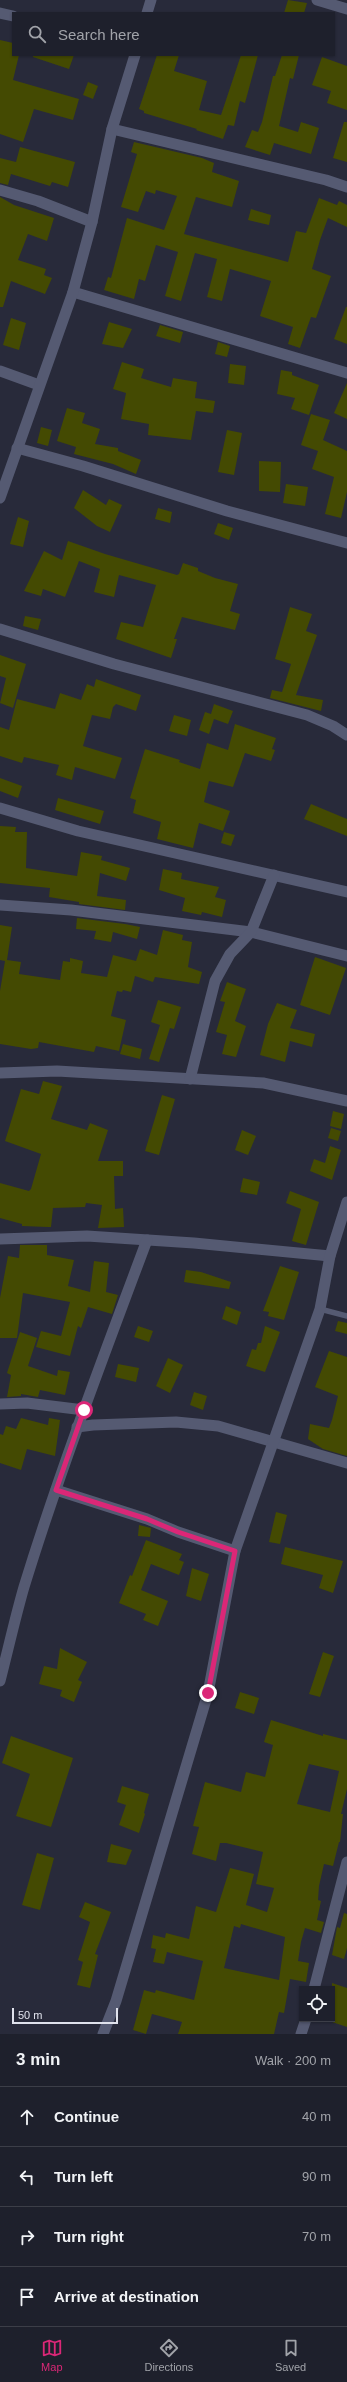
<!DOCTYPE html>
<html lang="en">
<head>
<meta charset="utf-8">
<style>
	:root { --surface:#1e202c; --page:#262834; --text:#f1f3f6; --muted:#a1a3a9; --line:#3c3e48; --accent:#db2777 }
	body { margin:0; font-family:Helvetica,sans-serif; background:var(--page); color:var(--text) }
	.controls { position:absolute; right:12px; bottom:12px; display:grid; overflow:hidden; border-radius:0px; box-shadow:0 1px 3px #0004 }
	.controls button { width:36px; height:36px; display:grid; place-items:center; padding:0; border:0; border-bottom:1px solid var(--line); background:var(--surface); color:var(--text); font:20px sans-serif }
	.scale { position:absolute; left:12px; bottom:10px; width:106px; box-sizing:border-box; padding-left:4px; border:2px solid #e0e2ec; border-top:0; font-size:11px; line-height:14px; white-space:nowrap; color:#e0e2ec; -webkit-text-stroke:3px #282a3a; paint-order:stroke }
	.stop { position:absolute; width:12px; height:12px; margin:-9px; border:3px solid #db2777; border-radius:50%; background:#fff }
	.stop.end { background:#db2777; border-color:#fff; box-shadow:0 1px 4px #0008 }
	.list { margin:0; padding:0; list-style:none }
	h2 { display:flex; justify-content:space-between; align-items:center; height:52px; margin:0; padding:0 16px; font-size:17px }
	h2 small { font-size:13px; font-weight:400; color:var(--muted) }
	.list li { display:grid; grid-template-columns:26px 1fr auto; gap:12px; align-items:center; box-sizing:border-box; height:60px; padding:0 16px; border-top:1px solid var(--line) }
	.list b { display:block; font-size:15px; white-space:nowrap }
	.list em { font-size:13px; font-style:normal; color:var(--muted) }
	.icon { flex:none; width:22px; height:22px; fill:none; stroke:currentColor; stroke-width:2; stroke-linecap:round; stroke-linejoin:round }
	.map { position:relative; flex:none; width:347px; height:2034px; overflow:hidden }
	.search { position:absolute; background:var(--surface); box-shadow:0 1px 3px #0004; left:12px; right:12px; top:12px; height:44px; display:flex; align-items:center; gap:10px; box-sizing:border-box; padding:0 14px; border-radius:0px; color:var(--muted); font-size:15px }
	.sheet { height:292px; background:var(--surface) }
	nav { display:flex; justify-content:space-around; align-items:center; box-sizing:border-box; height:56px; border-top:1px solid var(--line); background:var(--surface); font-size:11px; color:var(--muted) }
	nav a { display:grid; justify-items:center; gap:2px }
	nav .on { color:var(--accent) }
	.map>svg:first-child { display:block }
	.building { fill:#444a02; fill-rule:evenodd }
	.lines { fill:none; stroke-linecap:round; stroke-linejoin:round }
	.lane { stroke:#555a72; stroke-width:5.5 }
	.street { stroke:#555a72; stroke-width:11 }
	.route { stroke:#db2777; stroke-width:5 }
</style>
</head>
<body>
<div class="map">
<svg width="347" height="2034" viewBox="0 0 347 2034">
	<rect width="100%" height="100%" fill="#282a3a"/>
	<g class="building">
		<path d="M288 0 307 3 304 13H284Z"/>
		<path d="M0 40 13 43V55H19L13 80 79 99 73 120 34 109 23 142 0 134Z"/>
		<path d="M33 55H74L69 69 33 57Z"/>
		<path d="M157 55H179L174 71 207 81 199 110 221 115 241 55H258L245 103 240 101 234 126 228 125 223 139 196 130 197 129 144 113V111L139 109Z"/>
		<path d="M282 55H299L293 79 290 78 279 126 298 132 301 122 319 128 311 154 274 143 270 155 245 147 252 130 258 132 262 122 273 76H275Z"/>
		<path d="M322 57 347 66V110L327 103 331 91 312 85Z"/>
		<path d="M88 82 98 86 93 99 83 95Z"/>
		<path d="M344 122H347V162L333 158Z"/>
		<path d="M134 142 202 158 214 163 212 172 239 181 232 207 196 197 184 234 288 262 296 231 306 233 319 198 337 205 339 201 347 205V227L328 218 320 240 312 269 331 276 316 318 311 317 300 348 288 344 293 327 260 316 271 281 230 269 222 301 207 297 217 259 195 253 181 301 165 296 178 252 156 245 145 281 139 279 134 299 104 290 108 277 111 278 127 218 164 230 177 196 156 190 155 194 146 191 138 212 121 207 137 154 131 152Z"/>
		<path d="M20 147 75 162 68 187 52 182 50 186 11 174 8 185 0 183V158L16 162Z"/>
		<path d="M0 197 14 205 54 218 47 241 28 234 18 260 46 269 44 275 52 278 45 294 11 281 3 307H0Z"/>
		<path d="M251 209 271 215 269 225 248 220Z"/>
		<path d="M346 307H347V344L334 339Z"/>
		<path d="M11 318 26 323 19 350 3 345Z"/>
		<path d="M109 322 132 329 123 348 102 344Z"/>
		<path d="M160 325 183 332 180 343 156 336Z"/>
		<path d="M218 342 230 346 227 357 215 354Z"/>
		<path d="M122 362 144 369 141 378 171 387 173 378 197 382 195 398 215 401 213 413 196 411 191 440 148 435 149 424 121 419 126 393 113 389Z"/>
		<path d="M230 364 246 366 244 385 228 383Z"/>
		<path d="M281 370 292 372V375L319 385 309 415 291 409 295 398 277 394Z"/>
		<path d="M347 383V419L334 413Z"/>
		<path d="M67 408 85 413 82 423 100 429 95 444 118 448V451L141 460 136 474 113 464 74 454 76 447 57 441Z"/>
		<path d="M311 414 330 420 323 440 347 451V492L341 518 325 514 334 477 312 469 318 451 301 445Z"/>
		<path d="M41 427 52 430 48 446 37 443Z"/>
		<path d="M227 430 242 433 234 475 218 472Z"/>
		<path d="M259 461 281 462 280 492 259 491Z"/>
		<path d="M286 484 308 487 305 506 283 503Z"/>
		<path d="M83 490 106 505 109 499 122 505 110 532 97 526 74 508Z"/>
		<path d="M158 508 172 512 170 523 155 519Z"/>
		<path d="M18 517 29 521 23 547 10 544Z"/>
		<path d="M218 523 233 528 229 540 214 534Z"/>
		<path d="M68 541 105 554 177 575 179 574 183 563 198 568V571L215 578 238 584 230 611 240 614 235 630 182 617 174 639H177L171 658 116 639 121 622 143 627 156 585 119 575 114 597 94 592 100 569 79 561 65 597 43 589 41 596 24 591 44 551 62 560Z"/>
		<path d="M290 607 312 614 306 631 317 635 296 695 323 700 321 711 270 698 272 690 282 692 291 664 275 659Z"/>
		<path d="M25 616 41 619 38 630 23 626Z"/>
		<path d="M0 655 26 664 13 708 0 703 6 678 0 676Z"/>
		<path d="M96 679 141 695 136 711 116 704 113 707 110 719 92 715 83 746 122 758 115 779 75 767 72 780 56 775 59 765 24 757 22 763 0 756V727L9 730 17 699 55 709 60 693 81 700 87 684 94 687Z"/>
		<path d="M214 704 233 711 228 724 214 719 209 734 199 730 205 712 211 714Z"/>
		<path d="M174 715 191 720 187 736 169 731Z"/>
		<path d="M235 724 276 738 272 749 275 750 271 761 245 753 233 787 209 781 204 802 230 811 223 831 199 823 193 848 157 839 161 822 133 813 136 800 130 798 145 749 180 760 179 762 200 769 207 743 228 750Z"/>
		<path d="M0 778 22 786 18 798 0 791Z"/>
		<path d="M58 798 104 811 100 824 55 810Z"/>
		<path d="M311 804 347 819V836L304 819Z"/>
		<path d="M0 826 16 827 15 832H27L26 868 77 876 81 852 102 856 101 860 130 868 126 881 100 873 97 896 126 900 125 910 79 904V902L49 897 50 888 0 883Z"/>
		<path d="M224 832 235 835 231 846 221 843Z"/>
		<path d="M163 869 182 873 181 879 219 887 215 897 226 900 222 917 202 912 201 915 182 911 185 898 159 890Z"/>
		<path d="M77 918 125 924 140 927 137 939 113 932 111 942 94 939 96 931 76 929Z"/>
		<path d="M0 925 12 927 7 960 21 962 19 974 60 980 63 961 70 962V958L83 961 81 973 107 977 113 955 136 961 140 949 157 955 163 930 183 935 182 940 192 942 188 967 202 972 199 984 155 977 153 982 135 976 131 992 123 990 122 992 117 991 111 1016 126 1020 119 1051 96 1046 94 1052 39 1042 38 1048 31 1049 0 1044V991L5 961 0 960Z"/>
		<path d="M315 957 346 968 330 1015 300 1005Z"/>
		<path d="M227 982 246 989 235 1021 246 1026 236 1057 222 1054 227 1035 216 1032 225 1002 220 1001Z"/>
		<path d="M158 1000 181 1007 174 1029 170 1028 159 1062 149 1059 160 1025 151 1022Z"/>
		<path d="M277 1003 297 1010 290 1028 315 1034 312 1047 290 1041 285 1062 260 1055 268 1024Z"/>
		<path d="M123 1044 142 1049 140 1059 120 1054Z"/>
		<path d="M43 1081 62 1086 51 1119 87 1130 90 1123 108 1130 98 1161H123V1176H114L115 1209 123 1208 124 1227 98 1228 102 1205 86 1203 85 1207 53 1208 51 1227H48L22 1226V1224L0 1218V1183L29 1191 31 1189 41 1154 5 1141 21 1089 39 1094Z"/>
		<path d="M162 1095 175 1099 159 1155 145 1151Z"/>
		<path d="M333 1111 344 1114 341 1129 330 1126Z"/>
		<path d="M331 1128 341 1131 338 1141 328 1138Z"/>
		<path d="M242 1130 256 1136 248 1155 235 1150Z"/>
		<path d="M330 1146 341 1150 332 1180 310 1171 314 1159 325 1163Z"/>
		<path d="M243 1178 260 1182 257 1195 240 1192Z"/>
		<path d="M290 1191 319 1202 306 1245 292 1241 301 1209 286 1203Z"/>
		<path d="M20 1245H47V1255L74 1260 68 1286 90 1292 94 1261 109 1263 106 1292 118 1295 112 1314 88 1307 81 1328 78 1326 70 1356 36 1347 41 1331 61 1336 70 1302 23 1293 17 1338H0V1298L8 1256 19 1258Z"/>
		<path d="M280 1266 299 1272 284 1320 268 1316 269 1312 263 1311Z"/>
		<path d="M186 1270 201 1272 231 1282 229 1289 184 1282Z"/>
		<path d="M226 1306 241 1312 237 1325 222 1319Z"/>
		<path d="M338 1321 347 1323V1334L335 1331Z"/>
		<path d="M138 1326 153 1331 149 1342 134 1337Z"/>
		<path d="M265 1326 280 1332 265 1372 246 1366 252 1349 256 1350 258 1343H261Z"/>
		<path d="M20 1332 37 1338 28 1366 57 1376 58 1370 70 1372 65 1395 40 1390 38 1397 21 1394V1396L7 1397 11 1375 7 1373Z"/>
		<path d="M329 1351 347 1357V1456L323 1449 308 1439 310 1424 329 1428 332 1420 338 1396 315 1387Z"/>
		<path d="M168 1358 183 1365 170 1393 156 1386Z"/>
		<path d="M118 1364 139 1368 136 1382 115 1377Z"/>
		<path d="M194 1392 207 1396 203 1410 190 1405Z"/>
		<path d="M21 1418 48 1425 49 1418 60 1420 55 1456 27 1449 21 1470 0 1463V1434L3 1435 6 1426 16 1429Z"/>
		<path d="M276 1512 287 1515 280 1544 269 1542Z"/>
		<path d="M139 1525 151 1528 150 1537 138 1536Z"/>
		<path d="M146 1540 182 1554 179 1560 184 1562 179 1575 151 1564 141 1590 168 1601 158 1626 143 1620 146 1614 119 1603 130 1575 132 1576Z"/>
		<path d="M285 1547 343 1561 333 1593 319 1588 323 1575 281 1564Z"/>
		<path d="M192 1568 209 1574 201 1601 186 1596Z"/>
		<path d="M60 1648 87 1662 78 1680 82 1682 74 1702 60 1696 62 1690 39 1684 44 1666 57 1669Z"/>
		<path d="M323 1652 334 1656 320 1697 309 1694Z"/>
		<path d="M240 1692 259 1698 254 1714 235 1708Z"/>
		<path d="M271 1720 323 1736V1734L347 1740V1789L341 1814H343L340 1842H339L333 1866 324 1864 319 1886 318 1900 321 1901 317 1920 324 1922 321 1933 305 1928 301 1942 298 1961 309 1963 306 1982 290 1979 284 2013 279 2012 274 2034H178L182 2022 152 2014 146 2034 133 2030 144 1990 155 1993 156 1990 194 2000 203 1961 167 1952 164 1964 153 1962 156 1949 151 1948 153 1935 165 1938 166 1933 189 1939 196 1906 216 1912 230 1868 254 1874 246 1905 267 1912 274 1888 256 1884 263 1852 226 1843H220L216 1861 192 1854 199 1827 193 1826 205 1782 241 1792 246 1772 265 1777 273 1745 264 1742ZM309 1764 339 1771 330 1812 297 1804ZM241 1924 285 1937 279 1980 224 1968 234 1926 240 1928Z"/>
		<path d="M11 1736 73 1758 51 1827 16 1816 30 1774 2 1763Z"/>
		<path d="M122 1786 149 1794 144 1813 145 1814 139 1833 119 1825 126 1805 117 1802Z"/>
		<path d="M111 1844 132 1850 126 1865 107 1862Z"/>
		<path d="M37 1853 54 1858 40 1910 22 1905Z"/>
		<path d="M85 1902 111 1912 95 1954 98 1955 90 1988 77 1985 83 1962 78 1960 90 1922 79 1917Z"/>
		<path d="M344 1913 347 1914V1948L344 1959 332 1955 337 1927 340 1928Z"/>
		<path d="M332 1983 347 1988V2027L332 2022Z"/>
	</g>
	<g class="lines">
		<path class="lane" d="M320 1309 347 1316"/>
		<g class="street">
			<path d="M317 0 347 9"/>
			<path d="M0 13 13 16"/>
			<path d="M147 13 151 0"/>
			<path d="M112 129 326 180 347 187"/>
			<path d="M0 190 38 201 92 222"/>
			<path d="M73 292 347 373"/>
			<path d="M0 371 39 385"/>
			<path d="M17 448 83 466 227 511 347 543"/>
			<path d="M0 498 73 292 92 222 112 129 135 55"/>
			<path d="M0 629 114 664 307 715 333 726 347 735"/>
			<path d="M0 808 78 831 347 892"/>
			<path d="M0 905 71 910 251 932 347 956"/>
			<path d="M0 1073 57 1071 264 1083 347 1101"/>
			<path d="M190 1079 215 981 230 954 251 932 274 875"/>
			<path d="M0 1239 87 1236 194 1243 330 1256"/>
			<path d="M0 1404 27 1403 84 1410"/>
			<path d="M77 1427 93 1425 176 1422 218 1426 347 1463"/>
			<path d="M56 1490 147 1519 178 1532 235 1551"/>
			<path d="M0 1681C8 1650 15 1618 24 1587 60 1470 104 1355 147 1240"/>
			<path d="M314 1989 347 1862"/>
			<path d="M103 2034 116 2001 208 1693 235 1551 320 1309 330 1256 347 1202"/>
			<path d="M301 2034 306 2019"/>
		</g>
	</g>
	<g class="lines">
		<path class="route" d="M84 1410 56 1490 147 1519 178 1532 235 1551 208 1693"/>
	</g>
</svg>
<div class="controls">
<button><svg class="icon" aria-label="locate" viewBox="0 0 24 24"><circle cx="12" cy="12" r="6"/><path d="M12 2v4M12 18v4M2 12h4M18 12h4"/></svg></button>
</div>
<div class="scale">50 m</div>
<div class="stop" style="left:84px;top:1410px"></div>
<div class="stop end" style="left:208px;top:1693px"></div>
<div class="search"><svg class="icon" aria-label="search" viewBox="0 0 24 24"><circle cx="10" cy="10" r="6"/><path d="M15 15l6 6"/></svg>Search here</div>
</div>
<section class="sheet">
<h2>3 min<small>Walk · 200 m</small></h2>
<ul class="list">
<li><svg class="icon" aria-label="ahead" viewBox="0 0 24 24"><path d="M12 20V5M6 11l6-6 6 6"/></svg><div><b>Continue</b></div><em>40 m</em></li>
<li><svg class="icon" aria-label="left" viewBox="0 0 24 24"><path d="M17 20v-9H6M10 6l-5 5 5 5"/></svg><div><b>Turn left</b></div><em>90 m</em></li>
<li><svg class="icon" aria-label="right" viewBox="0 0 24 24"><path d="M7 20v-9h11M14 6l5 5-5 5"/></svg><div><b>Turn right</b></div><em>70 m</em></li>
<li><svg class="icon" aria-label="arrive" viewBox="0 0 24 24"><path d="M6 21V4h12l-3 4 3 4H6"/></svg><div><b>Arrive at destination</b></div></li>
</ul>
</section>
<nav>
<a class="on"><svg class="icon" aria-label="map" viewBox="0 0 24 24"><path d="M3 6l6-2 6 2 6-2v14l-6 2-6-2-6 2zM9 4v14M15 6v14"/></svg>Map</a>
<a><svg class="icon" aria-label="directions" viewBox="0 0 24 24"><path d="M12 3l9 9-9 9-9-9zM9 14v-3h6M13 9l2 2-2 2"/></svg>Directions</a>
<a><svg class="icon" aria-label="saved" viewBox="0 0 24 24"><path d="M7 4h10v16l-5-4-5 4z"/></svg>Saved</a>
</nav>
</body>
</html>
